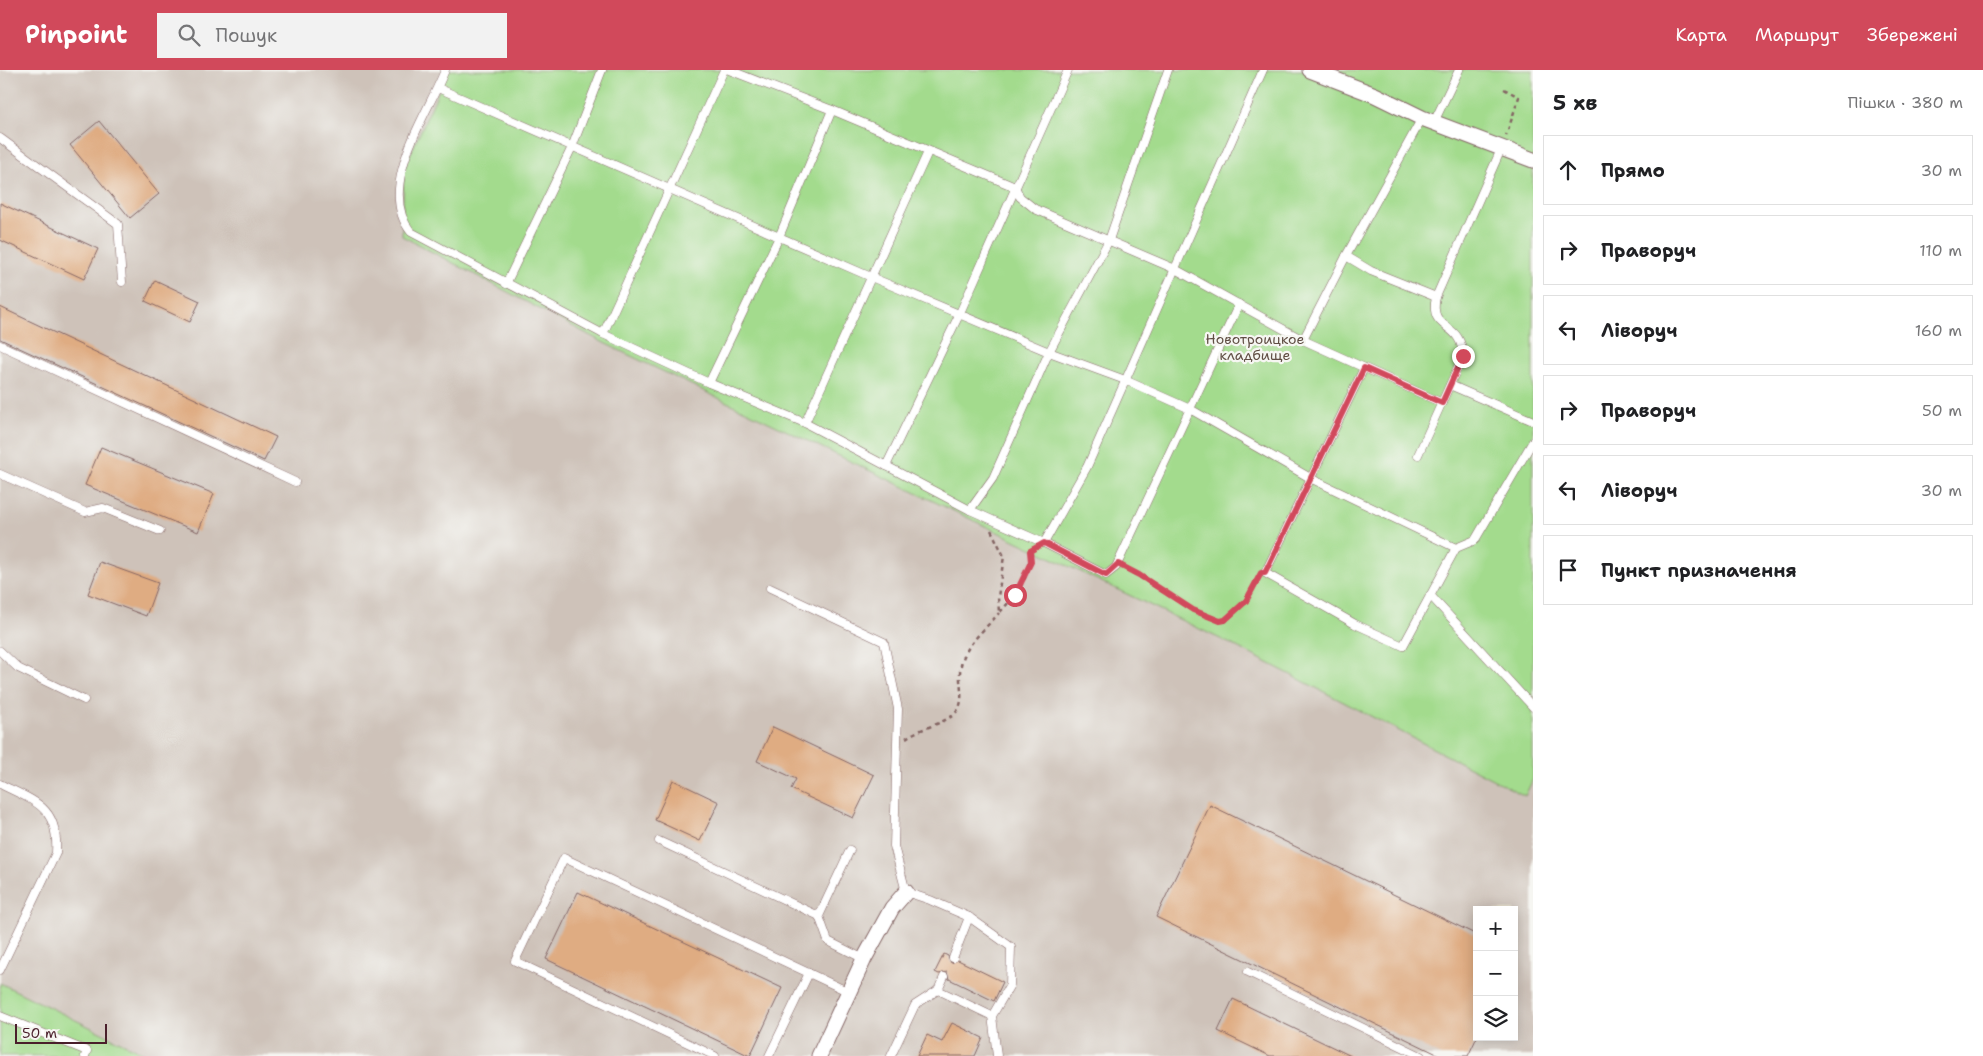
<!DOCTYPE html>
<html lang="uk">
<head>
<meta charset="utf-8">
<style>
	:root { --surface:#fff; --page:#f2f2f2; --text:#202124; --muted:#757577; --line:#e0e0e0; --accent:#d1495b }
	body { margin:0; font-family:"Shantell Sans",sans-serif; background:var(--page); color:var(--text) }
	.controls { position:absolute; right:15px; bottom:15px; display:grid; overflow:hidden; border-radius:0px; box-shadow:0 2px 12px #0003 }
	.controls button { width:45px; height:45px; display:grid; place-items:center; padding:0; border:0; border-bottom:1px solid var(--line); background:var(--surface); color:var(--text); font:25px sans-serif }
	.scale { position:absolute; left:15px; bottom:12px; width:92px; box-sizing:border-box; padding-left:5px; border:2px solid #4a1f2b; border-top:0; font-size:14px; line-height:18px; white-space:nowrap; color:#4a1f2b; -webkit-text-stroke:4px #f6f6f2; paint-order:stroke }
	.stop { position:absolute; width:15px; height:15px; margin:-11px; border:4px solid #d1495b; border-radius:50%; background:#fff }
	.stop.end { background:#d1495b; border-color:#fff; box-shadow:0 1px 5px #0008 }
	.list { margin:0; padding:0; list-style:none }
	h2 { display:flex; justify-content:space-between; align-items:center; height:65px; margin:0; padding:0 20px; font-size:21px }
	h2 small { font-size:16px; font-weight:400; color:var(--muted) }
	.list li { display:grid; grid-template-columns:32px 1fr auto; gap:15px; align-items:center; box-sizing:border-box; height:70px; margin:0 10px 10px; padding:0 10px; border:1px solid var(--line); border-radius:0px }
	.list b { display:block; font-size:19px; white-space:nowrap }
	.list em { font-size:16px; font-style:normal; color:var(--muted) }
	.icon { flex:none; width:28px; height:28px; fill:none; stroke:currentColor; stroke-width:2; stroke-linecap:round; stroke-linejoin:round }
	.map { position:relative; flex:none; width:1533px; height:986px; overflow:hidden }
	header { display:flex; align-items:center; gap:30px; box-sizing:border-box; height:70px; padding:0 25px; background:var(--accent); color:#fff }
	header strong { font-size:24px }
	nav { display:flex; gap:28px; margin-inline-start:auto; font-size:18px }
	.search { width:350px; height:45px; background:var(--page); display:flex; align-items:center; gap:12px; box-sizing:border-box; padding:0 18px; border-radius:0px; color:var(--muted); font-size:19px }
	main { display:flex }
	aside { flex:1; background:var(--surface) }
	.map>svg:first-child { display:block }
	.industrial { fill:#cec2b9; fill-rule:evenodd }
	.green { fill:#a3db8d; stroke:#767d5c }
	.building { fill:#dfac82 }
	.lines { fill:none; stroke-linecap:round; stroke-linejoin:round }
	.lane-casing { stroke:#846564; stroke-width:9 }
	.street-casing { stroke:#846564; stroke-width:17 }
	.path { stroke:#846564; stroke-width:2.5; stroke-dasharray:4 4; stroke-linecap:butt }
	.lane { stroke:#fff; stroke-width:8 }
	.street { stroke:#fff; stroke-width:15 }
	.route { stroke:#d1495b; stroke-width:6 }
	.labels { text-anchor:middle; stroke-width:4.5; stroke-linejoin:round; paint-order:stroke }
	.park-label { font-size:14px; fill:#604e44; stroke:#f6f6f2 }
</style>
</head>
<body>
<header>
<strong>Pinpoint</strong>
<div class="search"><svg class="icon" aria-label="search" viewBox="0 0 24 24"><circle cx="10" cy="10" r="6"/><path d="M15 15l6 6"/></svg>Пошук</div>
<nav><a>Карта</a><a>Маршрут</a><a>Збережені</a></nav>
</header>
<main>
<div class="map">
<svg width="1533" height="986" viewBox="0 0 1533 986">
	<rect width="100%" height="100%" fill="#f6f6f2"/>
	<filter id="ink" filterUnits="userSpaceOnUse"><feTurbulence type="fractalNoise" baseFrequency=".02" numOctaves="2"/><feDisplacementMap in="SourceGraphic" scale="10" xChannelSelector="R" yChannelSelector="G"/><feConvolveMatrix kernelMatrix="1 2 1 2 8 2 1 2 1" color-interpolation-filters="sRGB"/></filter>
	<filter id="wash" filterUnits="userSpaceOnUse"><feTurbulence type="fractalNoise" baseFrequency=".0096" numOctaves="4" result="noise"/><feDisplacementMap in="SourceGraphic" scale="20" xChannelSelector="R" yChannelSelector="G"/><feGaussianBlur stdDeviation="1.12" result="paint"/><feColorMatrix in="noise" values="0 0 0 0 0 0 0 0 0 0 0 0 0 0 0 0 0 1.4 0 .05"/><feComposite in="paint" operator="in"/></filter>
	<g filter="url(#wash)">
		<rect width="100%" height="100%" fill="#efe7cf"/>
		<path class="industrial" d="M0 0H448L606 274 1237 577 1525 726 1533 709V986H149L0 913ZM1477 840H1514V967H1477Z"/>
		<g class="green">
			<path d="M448 0H1533V709L1525 726 1237 577 606 274 402 166 404 98Z"/>
			<path d="M0 913 149 986H0Z"/>
		</g>
		<g id="blocks">
			<g class="building">
				<path d="M99 51 159 124 130 148 70 75Z"/>
				<path d="M0 133 98 179 84 209 0 170Z"/>
				<path d="M155 210 200 231 190 252 145 231Z"/>
				<path d="M0 237 276 367 264 391 0 269Z"/>
				<path d="M101 377 214 424 198 462 85 415Z"/>
				<path d="M100 492 158 513 146 546 88 524Z"/>
				<path d="M773 657 874 705 853 748 791 719 796 709 757 691Z"/>
				<path d="M673 710 719 732 700 771 655 750Z"/>
				<path d="M1210 735 1477 865V967L1468 986H1441L1156 847Z"/>
				<path d="M578 822 782 918 750 986 546 889Z"/>
				<path d="M944 884 948 886 951 893 958 890 1003 912 994 931 949 909 947 902 939 904 935 902Z"/>
				<path d="M1233 929 1351 986H1270L1218 961Z"/>
				<path d="M952 953 983 968 975 986H917L927 965 942 972Z"/>
			</g>
		</g>
	</g>
	<g filter="url(#ink)">
		<use href="#blocks" fill-opacity="0" stroke="#846564" stroke-width="1"/>
		<g class="lines">
			<g class="lane-casing">
				<g id="lane">
					<path d="M445 0C428 44 375 117 411 162L603 264 709 313 805 353 970 440 1044 473 1106 505 1116 497 1239 234"/>
					<path d="M729 0 832 40 1015 117 1020 127 1035 139 1175 199 1303 270 1442 333"/>
					<path d="M438 18 871 207 1049 282 1125 310 1190 339 1312 409 1456 478"/>
					<path d="M1434 52 1459 0"/>
					<path d="M0 68 118 154 122 212"/>
					<path d="M1346 186 1371 201 1436 227 1502 77"/>
					<path d="M506 214 572 77 602 0"/>
					<path d="M603 264 724 0"/>
					<path d="M1303 270 1346 186 1422 48"/>
					<path d="M0 275 295 412"/>
					<path d="M1364 298 1265 503 1355 554 1403 576 1456 478 1475 470 1533 371"/>
					<path d="M709 313 779 167 832 40"/>
					<path d="M1450 315 1533 351"/>
					<path d="M805 353 928 82"/>
					<path d="M1418 385 1463 286C1461 249 1428 263 1436 227"/>
					<path d="M886 396 959 245 1068 0"/>
					<path d="M0 404 85 442 103 438 160 461"/>
					<path d="M970 440 993 408 1049 282 1109 170 1168 0"/>
					<path d="M1044 473 1087 397 1263 0"/>
					<path d="M770 518 884 572 898 639 894 776 906 822 930 830 969 847"/>
					<path d="M1430 525 1533 637"/>
					<path d="M0 581 18 598 84 630"/>
					<path d="M0 714C36 732 59 737 56 783L0 900"/>
					<path d="M659 771 819 846"/>
					<path d="M850 780 819 846 828 871 864 889"/>
					<path d="M953 888 969 847 1011 877 1010 915 992 946 997 986"/>
					<path d="M1248 902 1421 986"/>
					<path d="M938 920 992 946"/>
					<path d="M0 946 87 981 85 986"/>
					<path d="M715 986 515 891 564 788 849 922"/>
					<path d="M769 986 809 903"/>
					<path d="M891 986 915 935 938 920 944 907"/>
				</g>
			</g>
			<g class="street-casing">
				<g id="street">
					<path d="M1310 0 1375 25 1422 48 1533 90"/>
					<path d="M819 986 864 889 892 838 906 822"/>
				</g>
			</g>
			<g class="path">
				<path d="M1504 19 1519 27 1506 66"/>
				<path d="M991 460 1004 486 998 527 999 543C1015 527 1031 504 1031 481L1034 478"/>
				<path d="M1126 498 1193 540 1220 551H1225L1246 531 1258 509"/>
				<path d="M906 668C919 658 949 653 957 641 965 630 959 616 960 603 961 577 984 561 999 543"/>
			</g>
			<use href="#lane" class="lane"/>
			<use href="#street" class="street"/>
		</g>
	</g>
	<g class="lines" filter="url(#ink)">
		<path class="route" d="M1015 525 1031 492 1030 481 1044 473 1106 505 1118 494 1139 505 1193 540 1220 551 1225 550 1246 531 1261 503H1265L1364 298 1442 333 1463 286"/>
	</g>
	<g class="labels">
		<g class="park-label">
			<text x="1255" y="274">Новотроицкое<tspan x="1255" dy="16">кладбище</tspan></text>
		</g>
	</g>
</svg>
<div class="controls">
<button>+</button>
<button>−</button>
<button><svg class="icon" aria-label="layers" viewBox="0 0 24 24"><path d="M12 4l9 5-9 5-9-5zM3 14l9 5 9-5"/></svg></button>
</div>
<div class="scale">50 m</div>
<div class="stop" style="left:1015px;top:525px"></div>
<div class="stop end" style="left:1463px;top:286px"></div>
</div>
<aside>
<h2>5 хв<small>Пішки · 380 m</small></h2>
<ul class="list">
<li><svg class="icon" aria-label="ahead" viewBox="0 0 24 24"><path d="M12 20V5M6 11l6-6 6 6"/></svg><div><b>Прямо</b></div><em>30 m</em></li>
<li><svg class="icon" aria-label="right" viewBox="0 0 24 24"><path d="M7 20v-9h11M14 6l5 5-5 5"/></svg><div><b>Праворуч</b></div><em>110 m</em></li>
<li><svg class="icon" aria-label="left" viewBox="0 0 24 24"><path d="M17 20v-9H6M10 6l-5 5 5 5"/></svg><div><b>Ліворуч</b></div><em>160 m</em></li>
<li><svg class="icon" aria-label="right" viewBox="0 0 24 24"><path d="M7 20v-9h11M14 6l5 5-5 5"/></svg><div><b>Праворуч</b></div><em>50 m</em></li>
<li><svg class="icon" aria-label="left" viewBox="0 0 24 24"><path d="M17 20v-9H6M10 6l-5 5 5 5"/></svg><div><b>Ліворуч</b></div><em>30 m</em></li>
<li><svg class="icon" aria-label="arrive" viewBox="0 0 24 24"><path d="M6 21V4h12l-3 4 3 4H6"/></svg><div><b>Пункт призначення</b></div></li>
</ul>
</aside>
</main>
</body>
</html>
